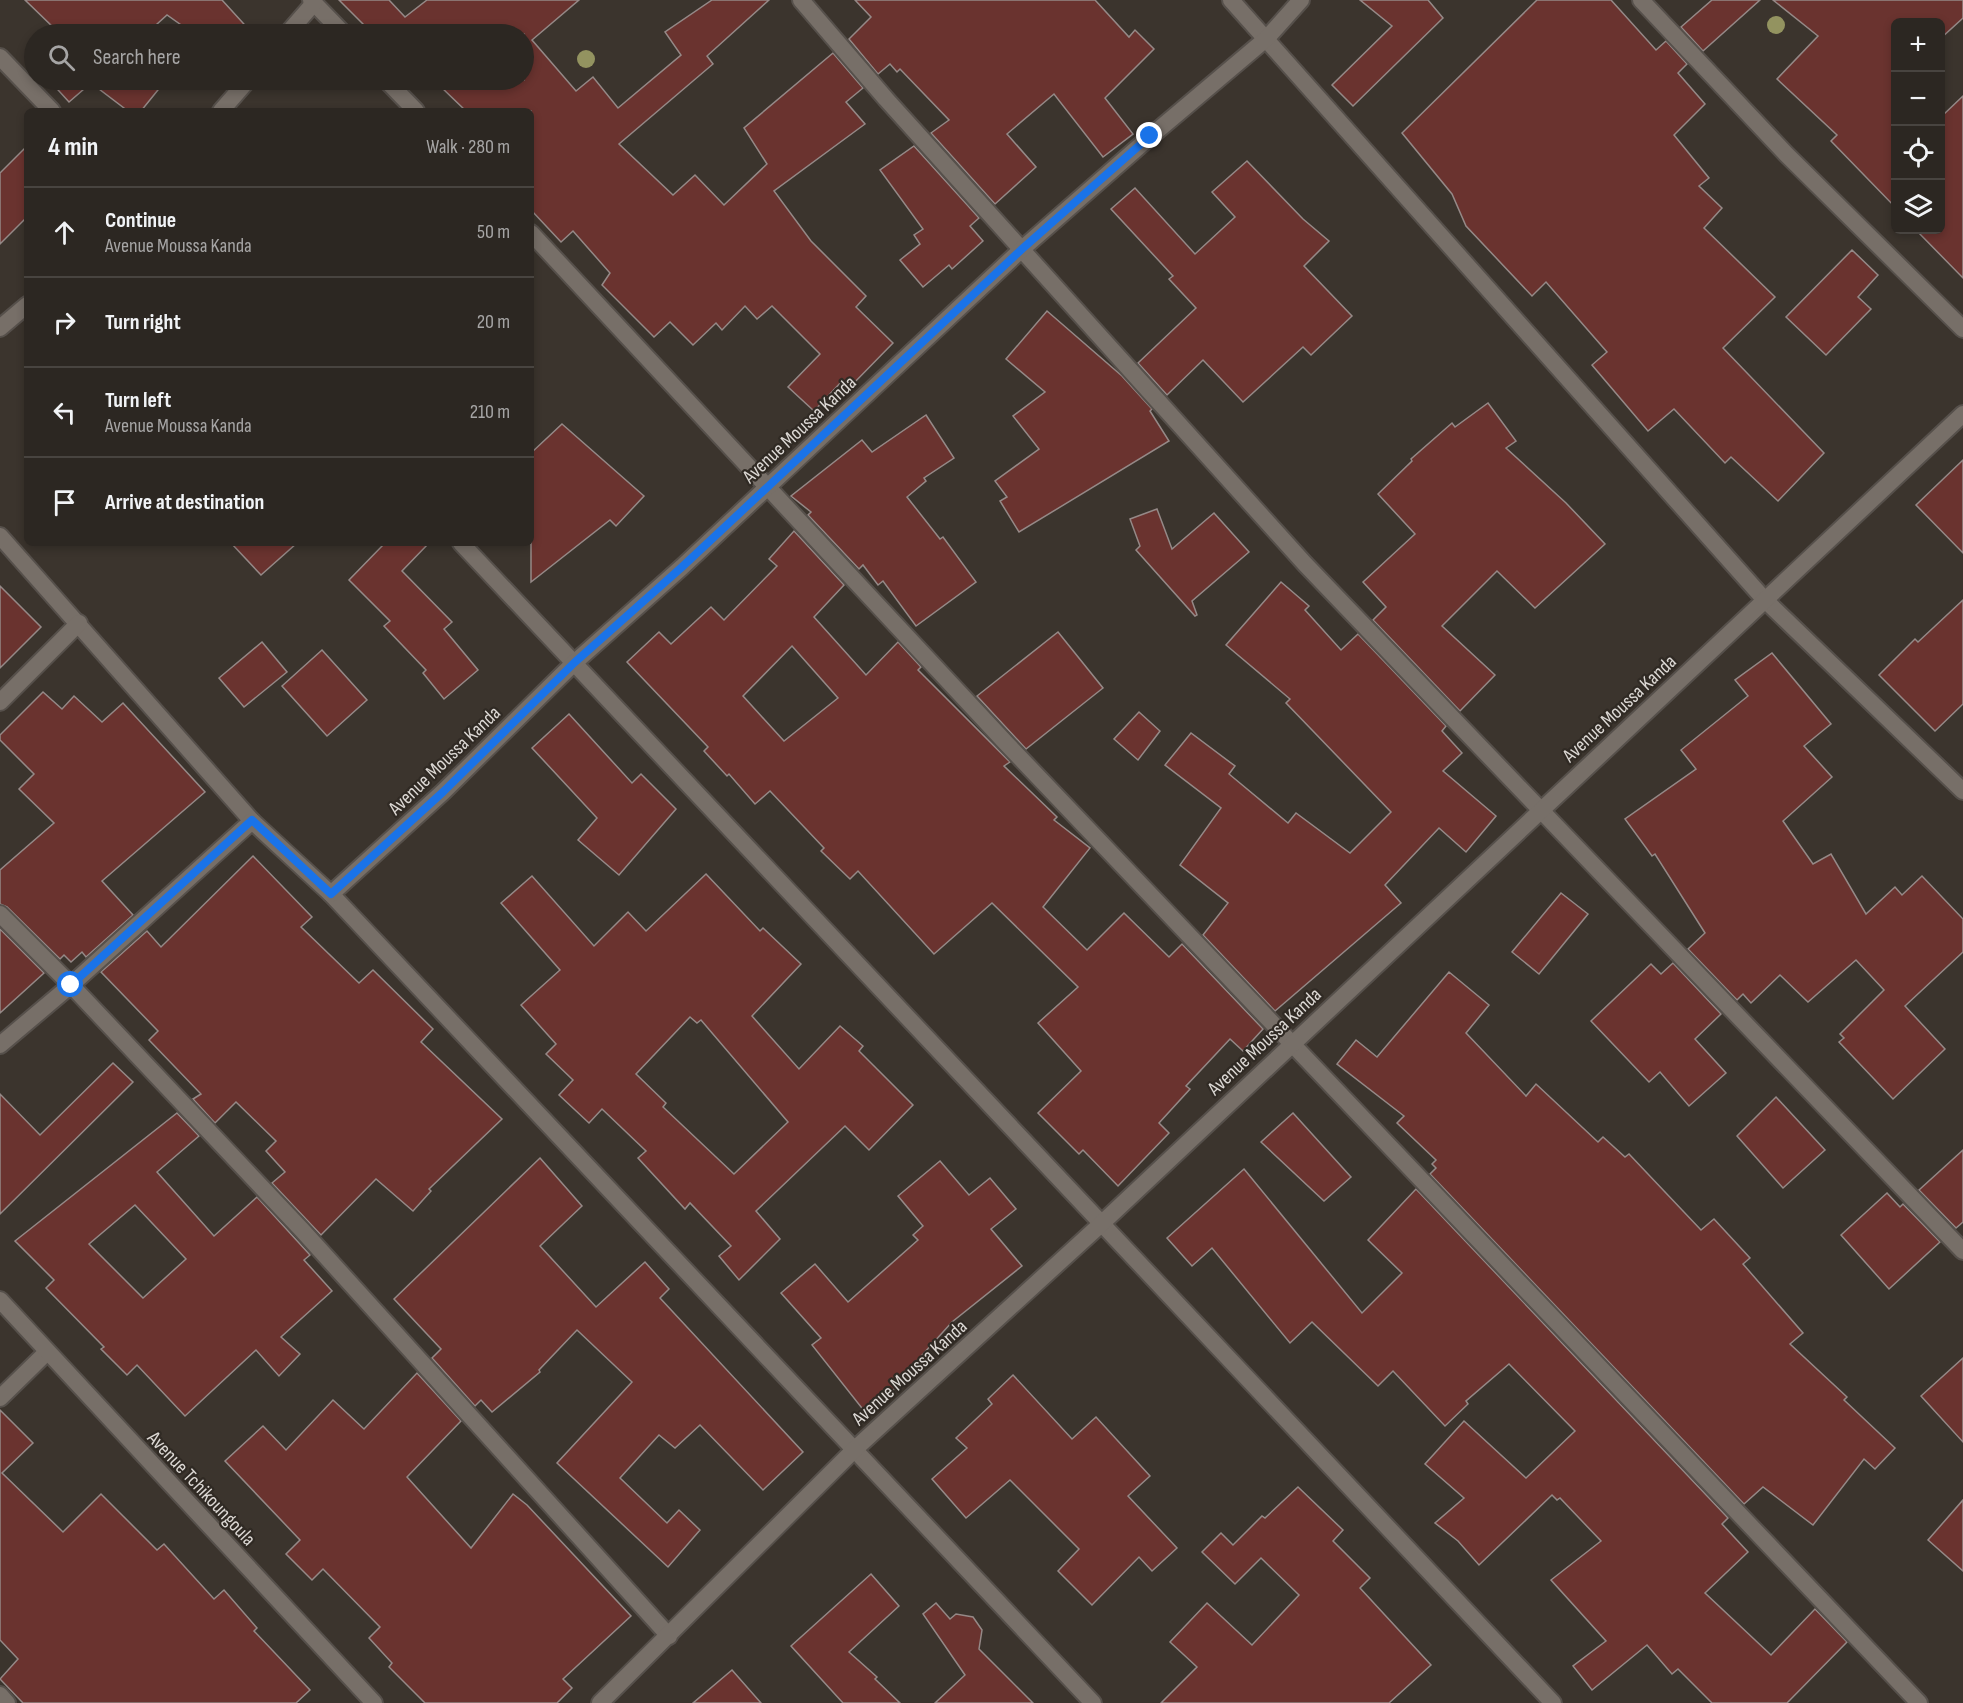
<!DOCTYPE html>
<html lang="en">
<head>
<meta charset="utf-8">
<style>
	:root { --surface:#2c2722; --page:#342f2a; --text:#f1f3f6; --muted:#a6a5a5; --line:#484440 }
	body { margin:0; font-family:"Sofia Sans Condensed",sans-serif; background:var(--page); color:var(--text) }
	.controls { position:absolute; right:18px; top:18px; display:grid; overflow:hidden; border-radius:9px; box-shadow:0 3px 9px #0003 }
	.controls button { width:54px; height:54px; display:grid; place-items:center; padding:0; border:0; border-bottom:2px solid var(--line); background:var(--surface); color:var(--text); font:30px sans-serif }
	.stop { position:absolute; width:18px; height:18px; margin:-14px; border:4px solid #1a73e8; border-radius:50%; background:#fff }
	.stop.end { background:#1a73e8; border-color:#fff; box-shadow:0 2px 6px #0008 }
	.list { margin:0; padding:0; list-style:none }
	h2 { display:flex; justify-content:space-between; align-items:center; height:78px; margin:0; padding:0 24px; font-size:26px }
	h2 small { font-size:20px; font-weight:400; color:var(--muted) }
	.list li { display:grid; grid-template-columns:39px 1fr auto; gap:18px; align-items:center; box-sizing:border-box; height:90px; padding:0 24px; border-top:2px solid var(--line) }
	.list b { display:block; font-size:22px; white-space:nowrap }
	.list p { margin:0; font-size:20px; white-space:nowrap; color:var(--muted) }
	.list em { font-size:20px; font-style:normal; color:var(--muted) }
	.icon { flex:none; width:33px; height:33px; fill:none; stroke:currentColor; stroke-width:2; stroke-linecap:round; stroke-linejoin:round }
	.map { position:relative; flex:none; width:1963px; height:1703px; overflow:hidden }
	.search { position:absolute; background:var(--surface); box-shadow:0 3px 9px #0003; left:24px; top:24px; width:510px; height:66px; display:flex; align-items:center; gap:15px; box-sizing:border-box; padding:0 21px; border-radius:33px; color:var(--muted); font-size:22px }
	.panel { position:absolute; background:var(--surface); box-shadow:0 3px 9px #0003; left:24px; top:108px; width:510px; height:438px; border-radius:9px }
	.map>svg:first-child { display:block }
	.building { fill:#6a332f; stroke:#958987; stroke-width:1.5; fill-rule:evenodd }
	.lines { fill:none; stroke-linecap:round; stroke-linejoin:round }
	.minor-casing { stroke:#56504b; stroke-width:20 }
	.tertiary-casing { stroke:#56504b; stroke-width:20 }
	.minor { stroke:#776f68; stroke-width:16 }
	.tertiary { stroke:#776f68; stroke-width:16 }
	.tree { fill:#939360 }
	.route { stroke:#1a73e8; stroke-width:8 }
	.labels { text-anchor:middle; stroke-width:4.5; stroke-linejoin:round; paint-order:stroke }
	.street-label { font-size:20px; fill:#dcd8d4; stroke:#302a24 }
</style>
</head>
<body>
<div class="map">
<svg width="1963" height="1703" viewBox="0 0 1963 1703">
	<rect width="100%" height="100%" fill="#3b342d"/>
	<g class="building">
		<path d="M25 0H222L253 34H194L167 15 146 34H51L56 30Z"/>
		<path d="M339 0H389L405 17 427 0H579L532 40 576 91 593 77 618 108 681 55 665 32 712 0H769L707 56 713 64 619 144 673 195 695 175 724 205 767 164 744 128 833 53 863 88 846 102 865 124 774 191 811 241 866 296 856 307 893 343 850 387 843 380 814 411 788 387 820 354 772 306 757 319 745 306 722 330 716 323 693 345 670 322 654 337 602 285 610 273 573 231 561 242 531 210V111H466L439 85 445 80H524V34H373Z"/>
		<path d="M855 0H1095L1129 37 1135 30 1154 49 1105 98 1133 134 1103 157 1054 94 1007 134 1036 167 995 204 931 133 949 120 900 69 897 72 890 64 878 74 849 39 871 17Z"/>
		<path d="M1360 0H1428L1443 18 1353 106 1332 85 1392 26Z"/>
		<path d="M1537 0H1611L1656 50 1666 41 1687 64 1678 73 1705 104 1674 135 1709 178 1699 186 1722 208 1704 228 1775 297 1723 348 1824 453 1778 501 1731 457 1725 463 1674 409 1648 431 1592 365 1607 352 1546 282 1532 296 1466 226 1452 194 1402 133Z"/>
		<path d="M1712 0H1760L1703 51 1681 27Z"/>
		<path d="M1773 0H1963V18L1941 38V22H1896V208L1831 141 1837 135 1777 79 1818 36Z"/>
		<path d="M49 80H166L141 111H128L91 83 69 102Z"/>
		<path d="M1963 96V278L1916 230H1941V115L1942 116Z"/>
		<path d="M27 146V217L0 244V173Z"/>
		<path d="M914 146 979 218 970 226 983 241 952 269 949 265 923 287 900 260 920 244 914 235 923 229 880 170Z"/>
		<path d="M1247 161 1303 219 1329 241 1304 266 1352 316 1311 355 1303 347 1243 402 1203 360 1167 395 1138 363 1196 308 1169 279 1173 276 1111 209 1135 188 1195 254 1235 217 1212 192Z"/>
		<path d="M1852 250 1878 275 1858 297 1871 309 1826 355 1786 317Z"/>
		<path d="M1047 311 1122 376 1152 409 1150 411 1169 441 1019 532 1000 501 1007 497 995 481 1039 449 1013 416 1045 392 1006 359Z"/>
		<path d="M1488 403 1516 441 1506 448 1566 503 1605 544 1535 608 1497 571 1442 626 1495 675 1460 711 1373 620 1386 607 1363 582 1415 534 1378 494 1412 461 1411 459 1452 423 1455 427Z"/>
		<path d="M926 415 954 458 924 478 926 481 907 497 940 539 943 537 976 582 916 626 883 581 878 585 863 565 859 569 808 515 811 512 791 496 862 440 872 452Z"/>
		<path d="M562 424 644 496 616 526 610 520 531 582V453Z"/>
		<path d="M1963 460V553L1916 505Z"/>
		<path d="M1157 509 1172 549 1214 513 1249 552 1192 601 1197 615 1195 616 1136 550 1140 546 1130 519Z"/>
		<path d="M794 531 844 585 814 617 866 675 898 642 921 667 918 670 1010 762 1004 766 1057 817 1054 820 1090 848 1043 907 1087 950 1124 913 1169 957 1182 944 1263 1029 1243 1051 1230 1039 1186 1086 1190 1089 1159 1123 1169 1133 1118 1186 1083 1150 1079 1154 1038 1113 1081 1071 1038 1023 1078 987 992 903 934 954 858 871 850 879 821 851 824 848 770 791 755 804 729 774 727 776 704 751 708 747 627 662 659 632 671 644 711 607 724 620 777 566 769 559ZM792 646 838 698 784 741 743 696Z"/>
		<path d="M231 543H297L261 575Z"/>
		<path d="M385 543H429L402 571 452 622 444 629 478 670 444 699 423 673 426 670 384 626 390 621 349 580Z"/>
		<path d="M1281 582 1309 606 1305 610 1341 650 1358 634 1446 726 1442 731 1462 753 1443 771 1496 816 1466 852 1439 828 1385 885 1401 903 1275 1011 1203 935 1228 903 1180 865 1221 808 1165 765 1191 733 1235 766 1229 774 1288 823 1296 813 1350 853 1391 812 1286 703 1290 699 1226 645Z"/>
		<path d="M0 586 41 627 0 668Z"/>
		<path d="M1963 600V704L1935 731 1879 675 1915 639 1918 642Z"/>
		<path d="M1058 632 1103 688 1026 749 977 696Z"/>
		<path d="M262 642 287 672 244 707 219 678Z"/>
		<path d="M322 650 367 700 327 736 282 686Z"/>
		<path d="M1772 653 1831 724 1804 746 1832 777 1783 821 1813 864 1831 854 1866 914 1895 887 1902 895 1922 876 1963 919V952L1905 1006 1945 1049 1893 1099 1839 1042 1844 1038 1840 1034 1884 990 1856 960 1808 1002 1780 975 1751 1003 1743 994 1737 1000 1688 949 1705 933 1655 854 1652 856 1625 819 1696 769 1681 750 1748 696 1735 680Z"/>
		<path d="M43 692 62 709 74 696 102 722 123 703 205 792 102 881 133 915 86 957 82 952 71 962 64 955 60 959 7 907 0 904V870L54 823 19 789 34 774 0 740V735Z"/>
		<path d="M1139 712 1160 731 1138 760 1114 739Z"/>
		<path d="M569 714 632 783 641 774 676 809 619 875 578 840 597 818 532 748Z"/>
		<path d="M253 856 312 917 301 927 359 983 373 970 433 1029 421 1042 502 1119 429 1189 431 1191 413 1211 376 1179 321 1235 272 1183 285 1172 266 1151 276 1141 236 1102 215 1123 193 1099 201 1094 149 1040 158 1031 101 972 147 931 161 947Z"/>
		<path d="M706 874 760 931 763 928 801 964 752 1016 799 1069 840 1026 863 1046 859 1051 913 1105 869 1150 845 1126 756 1211 780 1239 739 1280 719 1256 731 1246 690 1203 685 1209 638 1158 646 1151 602 1109 589 1123 559 1095 573 1080 546 1054 556 1044 521 1005 560 970 501 903 532 876 594 946 628 912 646 931ZM690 1017 697 1023 701 1020 788 1122 734 1174 663 1107 666 1103 636 1074Z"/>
		<path d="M1561 893 1588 914 1539 974 1512 952Z"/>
		<path d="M0 929 44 973 0 1013Z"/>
		<path d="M1673 963 1721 1014 1695 1039 1726 1073 1689 1106 1660 1072 1649 1082 1591 1021 1651 964 1661 974Z"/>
		<path d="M1449 972 1489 1005 1466 1033 1526 1096 1536 1084 1598 1142 1603 1137 1625 1157 1629 1154 1701 1230 1714 1219 1750 1258 1743 1264 1803 1333 1790 1344 1847 1397 1844 1400 1895 1448 1875 1469 1864 1459 1813 1525 1763 1487 1744 1504 1430 1174 1436 1168 1432 1164 1436 1160 1397 1123 1404 1116 1337 1064 1356 1040 1377 1057Z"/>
		<path d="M113 1063 133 1082 0 1214V1094L40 1135Z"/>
		<path d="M1776 1097 1825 1150 1783 1188 1737 1136Z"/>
		<path d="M177 1113 199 1136 157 1172 214 1236 257 1197 310 1255 304 1260 332 1291 281 1337 300 1354 279 1376 256 1350 185 1416 137 1365 127 1375 101 1349 104 1347 46 1288 54 1280 15 1241ZM135 1205 186 1259 143 1298 89 1244Z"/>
		<path d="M1293 1113 1351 1177 1324 1201 1261 1142Z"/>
		<path d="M1963 1150V1222L1956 1228 1919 1190Z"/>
		<path d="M540 1158 582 1206 540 1246 596 1307 645 1262 669 1289 660 1298 803 1452 763 1490 700 1425 675 1448 659 1435 620 1478 667 1523 679 1510 700 1530 668 1567 557 1463 632 1382 577 1330 539 1370 540 1372 492 1412 481 1400 475 1406 432 1358 441 1349 394 1299Z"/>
		<path d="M940 1161 969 1195 990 1178 1016 1209 991 1229 1022 1266 952 1322 905 1374 908 1378 865 1412 812 1345 821 1338 781 1293 815 1264 848 1302 918 1240 913 1235 923 1226 898 1196Z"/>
		<path d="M1244 1169 1362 1313 1402 1273 1368 1240 1416 1189 1728 1518 1722 1524 1748 1552 1705 1593 1771 1655 1815 1609 1847 1642 1787 1703H1712L1678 1669 1672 1674 1647 1645 1592 1690 1573 1666 1606 1641 1551 1580 1601 1541 1560 1498 1557 1500 1552 1495 1479 1565 1458 1541 1435 1523 1464 1498 1425 1464 1464 1421 1526 1478 1575 1431 1509 1364 1466 1401 1468 1404 1445 1426 1393 1371 1378 1386 1312 1322 1290 1343 1212 1248 1192 1266 1167 1238Z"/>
		<path d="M1887 1193 1900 1207 1903 1204 1940 1242 1889 1289 1841 1235Z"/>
		<path d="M1963 1358V1442L1921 1396Z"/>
		<path d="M417 1373 461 1421 407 1477 471 1548 513 1494 527 1505 631 1616 563 1679 572 1688 557 1703H425L389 1667 392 1663 369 1638 380 1627 323 1569 312 1580 286 1554 300 1540 225 1461 263 1426 286 1450 333 1400 364 1429Z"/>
		<path d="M1013 1375 1072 1439 1096 1417 1150 1476 1128 1496 1177 1548 1152 1571 1139 1557 1092 1605 1058 1571 1079 1549 1010 1480 966 1518 932 1479 967 1448 956 1438 992 1404 988 1399Z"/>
		<path d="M0 1410 33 1443 2 1473 63 1532 101 1494 157 1550 164 1544 214 1599 224 1590 257 1628 254 1631 310 1690 296 1703H23L0 1679 18 1659 0 1640Z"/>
		<path d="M1298 1487 1343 1530 1333 1541 1370 1578 1360 1588 1431 1665 1389 1703H1161L1197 1667 1170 1642 1207 1603 1252 1645 1299 1595 1261 1558 1235 1584 1202 1552 1221 1533 1233 1545 1262 1516 1265 1518Z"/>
		<path d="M1963 1500V1571L1928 1540Z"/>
		<path d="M871 1574 899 1606 849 1652 877 1677 875 1679 900 1703H843L791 1646Z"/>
		<path d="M936 1603 950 1619 956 1614 973 1617 982 1630 979 1649 1033 1703H935L965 1675 923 1614Z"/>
		<path d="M732 1670 761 1703H693Z"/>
	</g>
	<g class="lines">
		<g class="minor-casing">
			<g id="minor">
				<path d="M311 0 344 34"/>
				<path d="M801 0 886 99 1305 564 1963 1251"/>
				<path d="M1231 0 1764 599 1963 791"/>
				<path d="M1641 0 1786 154 1963 329"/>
				<path d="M287 34 314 3"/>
				<path d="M0 57 52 111"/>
				<path d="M386 80 416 111"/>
				<path d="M221 111 248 80"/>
				<path d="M531 233 1005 742 1919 1703"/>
				<path d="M0 328 27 305"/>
				<path d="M0 536 252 821 331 894 1093 1703"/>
				<path d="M461 543 1553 1703"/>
				<path d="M0 702 79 623"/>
				<path d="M331 894 443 792 574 663 682 567 1022 249 1151 136 1267 38 1301 0"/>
				<path d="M0 914 71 985 302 1230 669 1636"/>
				<path d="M0 1045 71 985 252 821"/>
				<path d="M0 1398 47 1352"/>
				<path d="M0 1695 7 1703"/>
				<path d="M600 1703 855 1449 1100 1225 1963 414"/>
			</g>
		</g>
		<g class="tertiary-casing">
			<path id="tertiary" d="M0 1300 374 1703"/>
		</g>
		<use href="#minor" class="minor"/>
		<use href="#tertiary" class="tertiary"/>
	</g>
	<g class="tree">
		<circle cx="1776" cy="25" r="9"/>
		<circle cx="586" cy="59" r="9"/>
	</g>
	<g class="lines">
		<path class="route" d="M71 985 252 820 331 894 443 792 574 663 682 567 1022 249 1150 136"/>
	</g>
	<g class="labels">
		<g class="street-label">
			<text transform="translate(799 429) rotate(-43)" y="7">Avenue Moussa Kanda</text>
			<text transform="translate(1619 708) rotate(-43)" y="7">Avenue Moussa Kanda</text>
			<text transform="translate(444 760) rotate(-44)" y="7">Avenue Moussa Kanda</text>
			<text transform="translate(1264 1041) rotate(-43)" y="7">Avenue Moussa Kanda</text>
			<text transform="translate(909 1372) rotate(-42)" y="7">Avenue Moussa Kanda</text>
			<text transform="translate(202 1488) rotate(47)" y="7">Avenue Tchikoungoula</text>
		</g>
	</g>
</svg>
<div class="controls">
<button>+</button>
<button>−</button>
<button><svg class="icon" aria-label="locate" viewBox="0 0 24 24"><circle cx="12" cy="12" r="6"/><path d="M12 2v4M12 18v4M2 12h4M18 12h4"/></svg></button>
<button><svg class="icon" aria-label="layers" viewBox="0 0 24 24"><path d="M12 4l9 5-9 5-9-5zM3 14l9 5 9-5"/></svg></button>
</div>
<div class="stop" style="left:71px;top:985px"></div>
<div class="stop end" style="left:1150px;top:136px"></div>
<div class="search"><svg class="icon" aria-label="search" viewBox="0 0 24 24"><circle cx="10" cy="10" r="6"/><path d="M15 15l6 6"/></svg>Search here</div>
<section class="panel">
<h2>4 min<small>Walk · 280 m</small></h2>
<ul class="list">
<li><svg class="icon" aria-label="ahead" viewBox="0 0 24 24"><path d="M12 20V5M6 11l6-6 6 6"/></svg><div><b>Continue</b><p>Avenue Moussa Kanda</p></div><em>50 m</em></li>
<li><svg class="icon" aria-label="right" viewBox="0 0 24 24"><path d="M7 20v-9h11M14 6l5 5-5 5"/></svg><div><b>Turn right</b></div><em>20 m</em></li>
<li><svg class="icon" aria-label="left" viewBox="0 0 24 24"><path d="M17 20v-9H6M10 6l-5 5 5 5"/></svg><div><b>Turn left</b><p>Avenue Moussa Kanda</p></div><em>210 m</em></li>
<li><svg class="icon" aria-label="arrive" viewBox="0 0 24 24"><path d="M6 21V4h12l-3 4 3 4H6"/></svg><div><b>Arrive at destination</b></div></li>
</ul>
</section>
</div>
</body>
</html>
